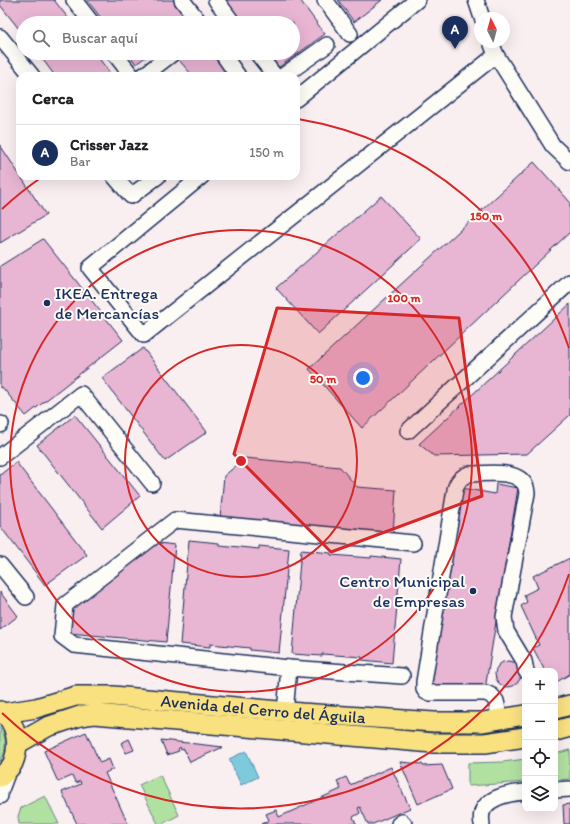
<!DOCTYPE html>
<html lang="es">
<head>
<meta charset="utf-8">
<style>
	:root { --surface:#fff; --page:#f6f6f6; --text:#202124; --muted:#757577; --line:#e0e0e0; --accent:#1b2f5e }
	body { margin:0; font-family:Itim,sans-serif; background:var(--page); color:var(--text) }
	.controls { position:absolute; right:12px; bottom:12px; display:grid; overflow:hidden; border-radius:8px; box-shadow:0 4px 16px #0002 }
	.controls button { width:36px; height:36px; display:grid; place-items:center; padding:0; border:0; border-bottom:1px solid var(--line); background:var(--surface); color:var(--text); font:20px sans-serif }
	.compass { position:absolute; left:474px; top:12px; width:36px; height:36px; border-radius:50%; background:var(--surface); box-shadow:0 4px 16px #0002; rotate:354deg }
	.you { position:absolute; left:363px; top:378px; width:14px; height:14px; margin:-10px; border:3px solid #fff; border-radius:50%; background:#1a73e8; box-shadow:0 0 0 6px #1a73e833 }
	.badge { display:grid; place-items:center; width:26px; height:26px; border-radius:50%; background:var(--accent); color:#fff; font-size:13px; font-weight:700 }
	.pin { position:absolute; translate:-50% -33px; filter:drop-shadow(0 1px 2px #0008) }
	.pin::after { content:''; position:absolute; top:21px; width:14px; height:12px; background:inherit; clip-path:polygon(0 0,100% 0,50% 100%) }
	.list { margin:0; padding:0; list-style:none }
	h2 { display:flex; justify-content:space-between; align-items:center; height:52px; margin:0; padding:0 16px; font-size:17px }
	h2 small { font-size:13px; font-weight:400; color:var(--muted) }
	.list li { display:grid; grid-template-columns:26px 1fr auto; gap:12px; align-items:center; box-sizing:border-box; height:56px; padding:0 16px; border-top:1px solid var(--line) }
	.list b { display:block; font-size:15px; white-space:nowrap }
	.list p { margin:0; font-size:13px; white-space:nowrap; color:var(--muted) }
	.list em { font-size:13px; font-style:normal; color:var(--muted) }
	.icon { flex:none; width:22px; height:22px; fill:none; stroke:currentColor; stroke-width:2; stroke-linecap:round; stroke-linejoin:round }
	.map { position:relative; flex:none; width:570px; height:824px; overflow:hidden }
	.search { position:absolute; background:var(--surface); box-shadow:0 4px 16px #0002; left:16px; top:16px; width:284px; height:44px; display:flex; align-items:center; gap:10px; box-sizing:border-box; padding:0 14px; border-radius:22px; color:var(--muted); font-size:15px }
	.panel { position:absolute; background:var(--surface); box-shadow:0 4px 16px #0002; left:16px; top:72px; width:284px; height:108px; border-radius:12px }
	.map>svg:first-child { display:block }
	.green { fill:#b1e1a1; stroke:#668880 }
	.water { fill:#7ecadd; stroke:#568caa }
	.building { fill:#e8b5d2; stroke:#1b2f5e }
	.lines { fill:none; stroke-linecap:round; stroke-linejoin:round }
	.minor-casing { stroke:#1b2f5e; stroke-width:18 }
	.major-casing { stroke:#1b2f5e; stroke-width:22 }
	.minor { stroke:#fdfcf7; stroke-width:15 }
	.major { stroke:#fae180; stroke-width:19 }
	.marked { fill:#d62828; fill-opacity:0.2; stroke:#d62828; stroke-width:3; stroke-linejoin:round }
	.ring { fill:none; stroke:#d62828; stroke-width:2 }
	.poi-dot { fill:#1b2f5e; stroke:#fdfcf7; stroke-width:1.5 }
	.labels { text-anchor:middle; stroke-width:4; stroke-linejoin:round; paint-order:stroke }
	.poi-label { font-size:17px; fill:#1b2f5e; stroke:#fdfcf7; text-anchor:start }
	.street-label { font-size:17px; fill:#1b2f5e; stroke:#fdfcf7 }
	.centre { fill:#d62828; stroke:#fdfcf7; stroke-width:2 }
	.ring-label { font-size:12px; text-anchor:middle; font-weight:bold; fill:#d62828; stroke:#fdfcf7; stroke-width:4; stroke-linejoin:round; paint-order:stroke }
</style>
</head>
<body>
<div class="map">
<svg width="570" height="824" viewBox="0 0 570 824">
	<rect width="100%" height="100%" fill="#f9eef0"/>
	<filter id="ink" filterUnits="userSpaceOnUse"><feTurbulence type="fractalNoise" baseFrequency=".025" numOctaves="2"/><feDisplacementMap in="SourceGraphic" scale="8" xChannelSelector="R" yChannelSelector="G"/><feConvolveMatrix kernelMatrix="1 2 1 2 8 2 1 2 1" color-interpolation-filters="sRGB"/></filter>
	<g filter="url(#ink)">
		<g class="green">
			<path d="M0 727C7 738 7 750 0 762Z"/>
			<path d="M570 750V779L555 780V754Z"/>
			<path d="M525 759V782L468 786V763L503 762Z"/>
			<path d="M160 775 179 815 162 824H158L139 785Z"/>
			<path d="M45 796 59 824H19L18 816 21 808Z"/>
		</g>
		<path class="water" d="M246 751 258 777 241 785 229 759Z"/>
		<g class="building">
			<path d="M0 0H54L72 23H23V34L0 5Z"/>
			<path d="M87 0H176L191 23H105Z"/>
			<path d="M226 0H300L325 34 278 68 266 53H293V23H243Z"/>
			<path d="M338 0H382L354 22Z"/>
			<path d="M38 53H95L112 76H55Z"/>
			<path d="M128 53H151L136 64Z"/>
			<path d="M184 53H215L232 76H193L177 58Z"/>
			<path d="M0 145 46 215 0 243Z"/>
			<path d="M534 162 570 202V232L362 428 309 369Z"/>
			<path d="M381 196 421 239 318 334 276 288Z"/>
			<path d="M43 239 123 340 26 416 2 387 0 388V266Z"/>
			<path d="M570 304V415L527 454 434 456 419 444Z"/>
			<path d="M143 348 207 432 165 461 102 378Z"/>
			<path d="M75 415 140 496 102 528 37 445Z"/>
			<path d="M245 458 340 467 357 487 396 490 393 533 220 518 224 476Z"/>
			<path d="M16 462 87 555 45 585 0 526V475Z"/>
			<path d="M496 484 518 488 485 689 428 687 462 488 495 494Z"/>
			<path d="M189 540 219 543V545L259 549V546L289 549 279 653 250 650V648L210 644V647L180 644Z"/>
			<path d="M151 542 175 545 166 642 69 633 70 609Z"/>
			<path d="M301 550 331 553V555L371 558V556L401 559 392 663 362 660V657L322 654V656L292 654Z"/>
			<path d="M570 558V674L555 683V671H545L533 648 539 645 521 606 527 602 524 595 538 588 533 576Z"/>
			<path d="M0 592 18 616 0 630Z"/>
			<circle cx="508" cy="674" r="13"/>
			<path d="M86 732 100 763 109 759 113 769 105 773 128 824H77L62 792 81 784 80 781 76 783 72 776 58 782 44 751Z"/>
			<path d="M129 739 134 750 126 753 121 743Z"/>
			<path d="M161 740 223 747 190 762 184 749 181 750 180 747 178 749 179 751 167 755Z"/>
			<path d="M400 762 422 764 423 766 442 765 452 789 418 804Z"/>
			<path d="M391 767 410 808 373 824H368L360 807 358 808 360 813 353 817 356 824H261L269 820 266 814 276 810 279 817 341 789 337 781 346 777 350 785Z"/>
			<path d="M570 804V824H564L563 805Z"/>
		</g>
		<g class="lines">
			<g class="minor-casing">
				<g id="minor">
					<path d="M74 0 92 23"/>
					<path d="M182 0 200 23"/>
					<path d="M216 0 233 23"/>
					<path d="M325 0 350 34"/>
					<path d="M476 0 482 18"/>
					<path d="M0 37 32 76"/>
					<path d="M491 42 496 55 553 146 570 162"/>
					<path d="M114 53 132 76"/>
					<path d="M222 53 238 76"/>
					<path d="M257 53 275 76"/>
					<path d="M143 76 173 53"/>
					<path d="M283 76 327 45"/>
					<path d="M296 99 417 0"/>
					<path d="M114 176 131 196 158 176"/>
					<path d="M202 176 90 268 144 335 496 55"/>
					<path d="M0 425 1 424"/>
					<path d="M408 431 570 282"/>
					<path d="M0 457 81 394 152 483"/>
					<path d="M0 565 26 597"/>
					<path d="M402 676 289 668 74 645 62 636 65 605 175 520 413 543"/>
					<path d="M285 712 289 668"/>
					<path d="M500 719 496 701 492 696 486 693H430L426 692 424 689V682L455 490C457 481 461 477 469 474 484 474 519 468 526 487 526 487 527 493 527 493L504 617 506 631 524 661 526 671"/>
					<path d="M555 790 570 789"/>
					<path d="M0 796V792L8 771"/>
					<path d="M399 824 402 822 404 824"/>
					<path d="M482 824C481 819 481 813 484 808 492 796 511 793 525 792"/>
				</g>
			</g>
			<g class="major-casing">
				<g id="major">
					<path d="M555 709 570 705"/>
					<path d="M0 711C17 721 20 746 13 763 10 769 5 773 0 777"/>
					<path id="s1" d="M4 713 36 708 76 696H113L301 713 434 722H483L525 715"/>
					<path d="M555 731 570 727"/>
					<path d="M17 744 47 727 80 716 94 714 433 743H485L525 737"/>
				</g>
			</g>
			<use href="#minor" class="minor"/>
			<use href="#major" class="major"/>
		</g>
	</g>
	<path class="marked" d="M277 308 459 318 482 496 331 552 234 454Z"/>
	<g class="ring">
		<circle cx="241" cy="461" r="116"/>
		<circle cx="241" cy="461" r="231"/>
		<path d="M569 574A347 347 0 0 1 2 713M2 209A347 347 0 0 1 42 177M298 119A347 347 0 0 1 569 348"/>
	</g>
	<g class="poi-dot">
		<circle cx="47" cy="303" r="4"/>
		<circle cx="473" cy="591" r="4"/>
	</g>
	<g class="labels">
		<g class="poi-label">
			<text x="55" y="299">IKEA. Entrega<tspan x="55" dy="20">de Mercancías</tspan></text>
			<text x="465" y="587" text-anchor="end">Centro Municipal<tspan x="465" dy="20">de Empresas</tspan></text>
		</g>
		<g class="street-label">
			<text dy="6" stroke="none"><textPath href="#s1" startOffset="262">Avenida del Cerro del Águila</textPath></text>
		</g>
	</g>
	<circle cx="241" cy="461" r="6" class="centre"/>
	<g class="ring-label">
		<text x="486" y="220">150 m</text>
		<text x="404" y="302">100 m</text>
		<text x="323" y="383">50 m</text>
	</g>
</svg>
<div class="controls">
<button>+</button>
<button>−</button>
<button><svg class="icon" aria-label="locate" viewBox="0 0 24 24"><circle cx="12" cy="12" r="6"/><path d="M12 2v4M12 18v4M2 12h4M18 12h4"/></svg></button>
<button><svg class="icon" aria-label="layers" viewBox="0 0 24 24"><path d="M12 4l9 5-9 5-9-5zM3 14l9 5 9-5"/></svg></button>
</div>
<svg class="compass" viewBox="-18 -18 36 36"><path d="M0-13l5 13h-10z" fill="#e53935"/><path d="M0 13l5-13h-10z" fill="#757577"/></svg>
<div class="you"></div>
<div class="pin badge" style="left:455px;top:49px">A</div>
<div class="search"><svg class="icon" aria-label="search" viewBox="0 0 24 24"><circle cx="10" cy="10" r="6"/><path d="M15 15l6 6"/></svg>Buscar aquí</div>
<section class="panel">
<h2>Cerca<small></small></h2>
<ul class="list">
<li><span class="badge">A</span><div><b>Crisser Jazz</b><p>Bar</p></div><em>150 m</em></li>
</ul>
</section>
</div>
</body>
</html>
